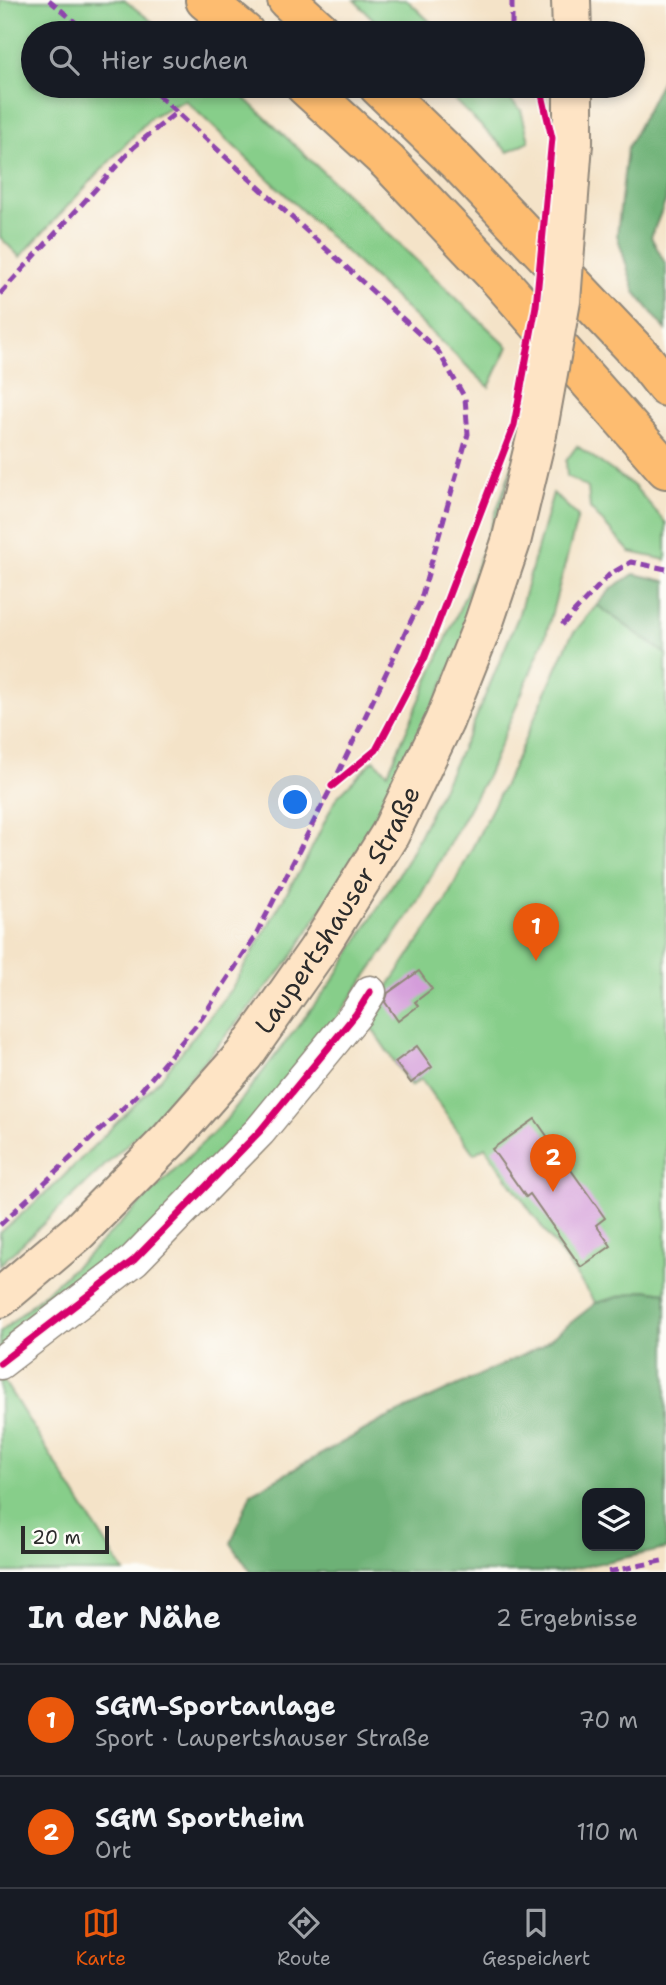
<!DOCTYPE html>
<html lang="de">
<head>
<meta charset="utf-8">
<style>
	:root { --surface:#171b24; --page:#20242c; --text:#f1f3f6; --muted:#9ea1a6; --line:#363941; --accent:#ea580c }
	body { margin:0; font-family:"Shantell Sans",sans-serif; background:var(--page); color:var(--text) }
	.controls { position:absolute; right:21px; bottom:21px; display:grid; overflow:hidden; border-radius:14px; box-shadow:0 4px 10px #0003 }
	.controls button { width:63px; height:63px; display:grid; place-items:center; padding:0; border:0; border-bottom:2px solid var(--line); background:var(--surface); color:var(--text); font:35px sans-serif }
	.scale { position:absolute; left:21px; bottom:18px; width:88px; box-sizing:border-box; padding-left:7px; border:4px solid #2b2b2b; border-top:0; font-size:19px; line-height:24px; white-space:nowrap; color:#2b2b2b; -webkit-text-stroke:5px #fdfcf7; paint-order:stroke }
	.you { position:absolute; left:296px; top:803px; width:24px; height:24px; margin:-18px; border:5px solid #fff; border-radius:50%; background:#1a73e8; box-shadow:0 0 0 10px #1a73e833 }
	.badge { display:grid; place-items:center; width:46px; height:46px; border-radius:50%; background:var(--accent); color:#fff; font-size:23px; font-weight:700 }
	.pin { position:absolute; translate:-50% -58px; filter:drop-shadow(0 2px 4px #0008) }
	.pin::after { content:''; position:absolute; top:37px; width:24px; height:21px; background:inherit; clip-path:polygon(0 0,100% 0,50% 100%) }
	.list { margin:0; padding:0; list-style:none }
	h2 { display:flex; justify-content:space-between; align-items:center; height:91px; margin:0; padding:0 28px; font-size:30px }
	h2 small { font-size:23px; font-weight:400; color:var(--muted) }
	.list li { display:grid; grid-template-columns:46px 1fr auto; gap:21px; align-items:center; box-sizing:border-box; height:112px; padding:0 28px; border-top:2px solid var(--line) }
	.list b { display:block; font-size:26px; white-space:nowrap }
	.list p { margin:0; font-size:23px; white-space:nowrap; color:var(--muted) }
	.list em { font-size:23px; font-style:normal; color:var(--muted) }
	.icon { flex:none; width:38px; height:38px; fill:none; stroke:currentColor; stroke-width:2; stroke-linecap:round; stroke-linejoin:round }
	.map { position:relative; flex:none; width:666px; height:1572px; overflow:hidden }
	.search { position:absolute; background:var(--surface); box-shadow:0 4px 10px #0003; left:21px; right:21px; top:21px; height:77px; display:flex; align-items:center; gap:18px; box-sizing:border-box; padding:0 24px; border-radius:38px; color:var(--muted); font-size:26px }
	.sheet { height:315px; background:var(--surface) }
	nav { display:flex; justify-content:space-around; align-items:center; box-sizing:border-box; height:98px; border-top:2px solid var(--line); background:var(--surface); font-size:19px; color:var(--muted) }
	nav a { display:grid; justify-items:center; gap:4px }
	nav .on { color:var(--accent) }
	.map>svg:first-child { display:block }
	.green { fill:#87ce8a; stroke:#597c5a; stroke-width:2 }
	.forest { fill:#6db176; stroke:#4c6e50; stroke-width:2; fill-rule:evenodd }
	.building { fill:#d49dda }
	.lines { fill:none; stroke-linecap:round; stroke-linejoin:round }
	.street-casing { stroke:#90877a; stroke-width:35 }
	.secondary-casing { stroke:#90877a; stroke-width:42 }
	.highway-casing { stroke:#90877a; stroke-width:42 }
	.street { stroke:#fff; stroke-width:32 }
	.secondary { stroke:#fee4c5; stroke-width:38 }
	.highway { stroke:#fdbc6f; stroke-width:38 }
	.secondary-bridge-casing { stroke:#90877a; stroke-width:42; stroke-linecap:butt }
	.secondary-bridge { stroke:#fee4c5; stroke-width:38 }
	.quiet { stroke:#8e44ad; stroke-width:5; stroke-dasharray:10 5; stroke-linecap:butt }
	.cycleway-casing { stroke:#fdfcf7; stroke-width:11 }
	.cycleway { stroke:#d6006c; stroke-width:7 }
	.labels { text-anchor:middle; stroke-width:7; stroke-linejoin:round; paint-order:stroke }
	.street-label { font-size:26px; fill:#2b2b2b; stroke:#fdfcf7 }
</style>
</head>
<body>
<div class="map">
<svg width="666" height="1572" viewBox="0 0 666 1572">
	<rect width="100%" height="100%" fill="#fdfcf7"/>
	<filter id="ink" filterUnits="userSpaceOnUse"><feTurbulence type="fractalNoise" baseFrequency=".0143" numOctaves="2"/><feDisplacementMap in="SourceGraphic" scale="14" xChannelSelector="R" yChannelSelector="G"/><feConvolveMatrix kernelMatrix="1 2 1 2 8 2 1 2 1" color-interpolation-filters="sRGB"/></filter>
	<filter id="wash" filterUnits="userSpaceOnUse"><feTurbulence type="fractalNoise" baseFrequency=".00686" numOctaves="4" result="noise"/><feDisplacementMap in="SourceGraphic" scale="28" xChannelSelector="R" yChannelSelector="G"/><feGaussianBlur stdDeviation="1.57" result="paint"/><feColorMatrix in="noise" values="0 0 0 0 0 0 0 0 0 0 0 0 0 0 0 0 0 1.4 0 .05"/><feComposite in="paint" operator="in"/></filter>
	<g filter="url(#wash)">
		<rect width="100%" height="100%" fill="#f4e3c8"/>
		<g class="green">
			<path d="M0 0H124L167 33H33V86H232L508 347 489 387 185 100 151 117 20 257 0 237Z"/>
			<path d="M354 0H407L442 33H387Z"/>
			<path d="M440 86H496L521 110 529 141 508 152Z"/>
			<path d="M577 446 634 486 666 523V560L630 552 590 508 588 488 567 476 566 461Z"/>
			<path d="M518 449 461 647 420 734 352 860 290 960 158 1115 0 1265V1233L54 1186 160 1079 232 988 308 856 336 798 374 760 388 773 472 580Z"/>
			<path d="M553 493 578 516 546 635 488 774 412 911 334 1022 255 1125 125 1256 0 1356V1333L90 1253 225 1121 332 982 408 859 473 725 518 617Z"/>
			<path d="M597 605 666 654V1293L645 1290 596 1303 485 1147 474 1154 421 1079 411 1086 366 1020 445 902 510 773 571 636Z"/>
			<path d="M0 1375 124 1572H0Z"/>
		</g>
		<g class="forest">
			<path d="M666 72V200L651 237 666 265V330L635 292 617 235 627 149Z"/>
			<path d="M634 574 666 581V654L597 605 612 588Z"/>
			<path d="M645 1290 666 1293V1549L558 1572H251L231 1543 251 1493 383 1420 540 1347 596 1303ZM640 1493V1546H587V1493Z"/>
		</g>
		<g id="blocks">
			<g class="building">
				<path d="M419 971 432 989 415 1002 418 1006 398 1021 385 1002 388 993Z"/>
				<path d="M417 1046 432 1067 411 1083 395 1062Z"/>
				<path d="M535 1119 605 1218 596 1225 611 1246 581 1267 530 1194 526 1197 492 1149Z"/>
			</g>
		</g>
	</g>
	<g filter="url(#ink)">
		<use href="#blocks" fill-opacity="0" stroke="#90877a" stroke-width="2"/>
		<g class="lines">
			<g class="street-casing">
				<path id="street" d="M0 1363 134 1260 260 1131 356 1014 370 992"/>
			</g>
			<g class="secondary-casing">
				<g id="secondary">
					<path d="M571 0 572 33"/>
					<path d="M573 86V143"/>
					<path id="s1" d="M0 1298 78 1232 170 1139 244 1055 317 951 390 834 444 722 484 622 511 542 537 434"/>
				</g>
			</g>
			<g class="highway-casing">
				<g id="highway">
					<path d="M205 0 245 33"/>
					<path d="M287 0 323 33"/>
					<path d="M305 86 388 162 498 278 666 469"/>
					<path d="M378 86 458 163 644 359 666 387"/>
				</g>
			</g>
			<use href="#street" class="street"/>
			<use href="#secondary" class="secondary"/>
			<use href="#highway" class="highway"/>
			<g class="secondary-bridge-casing">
				<path id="secondary-bridge" d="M537 434 561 301 573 143"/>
			</g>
			<use href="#secondary-bridge" class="secondary-bridge"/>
			<g class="quiet">
				<path d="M49 0 88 33"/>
				<path d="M512 0V28L515 33"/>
				<path d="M0 294 134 147 178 111"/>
				<path d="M562 625 609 575 631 562 666 569"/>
				<path d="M0 1225 137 1095 202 1018 256 935 332 786 420 602 468 434 465 398 438 351 148 86"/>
				<path d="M608 1572 666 1560"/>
			</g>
			<g class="cycleway-casing">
				<g id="cycleway">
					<path d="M332 786 376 750 425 657 514 425 536 306 552 138 540 86"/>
					<path d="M0 1363 134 1260 260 1131 356 1014 370 992"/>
				</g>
			</g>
			<use href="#cycleway" class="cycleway"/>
		</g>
	</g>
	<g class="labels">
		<g class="street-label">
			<text dy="9" stroke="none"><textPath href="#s1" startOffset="518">Laupertshauser Straße</textPath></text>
		</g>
	</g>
</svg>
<div class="controls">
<button><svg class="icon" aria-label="layers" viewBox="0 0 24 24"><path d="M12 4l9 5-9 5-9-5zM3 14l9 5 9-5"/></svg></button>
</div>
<div class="scale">20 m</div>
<div class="you"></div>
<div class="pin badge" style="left:536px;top:961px">1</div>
<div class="pin badge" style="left:553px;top:1192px">2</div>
<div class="search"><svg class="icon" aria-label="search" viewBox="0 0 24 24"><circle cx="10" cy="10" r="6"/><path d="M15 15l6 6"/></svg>Hier suchen</div>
</div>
<section class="sheet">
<h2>In der Nähe<small>2 Ergebnisse</small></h2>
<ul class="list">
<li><span class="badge">1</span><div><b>SGM-Sportanlage</b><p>Sport · Laupertshauser Straße</p></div><em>70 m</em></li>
<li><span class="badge">2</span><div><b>SGM Sportheim</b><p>Ort</p></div><em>110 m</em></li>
</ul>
</section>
<nav>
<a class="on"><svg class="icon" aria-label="map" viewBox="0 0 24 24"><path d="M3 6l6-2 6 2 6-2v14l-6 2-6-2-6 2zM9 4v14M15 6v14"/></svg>Karte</a>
<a><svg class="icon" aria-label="directions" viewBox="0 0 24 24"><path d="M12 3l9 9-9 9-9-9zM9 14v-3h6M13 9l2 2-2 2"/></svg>Route</a>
<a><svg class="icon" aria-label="saved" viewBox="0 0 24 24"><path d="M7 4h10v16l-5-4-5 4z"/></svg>Gespeichert</a>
</nav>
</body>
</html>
